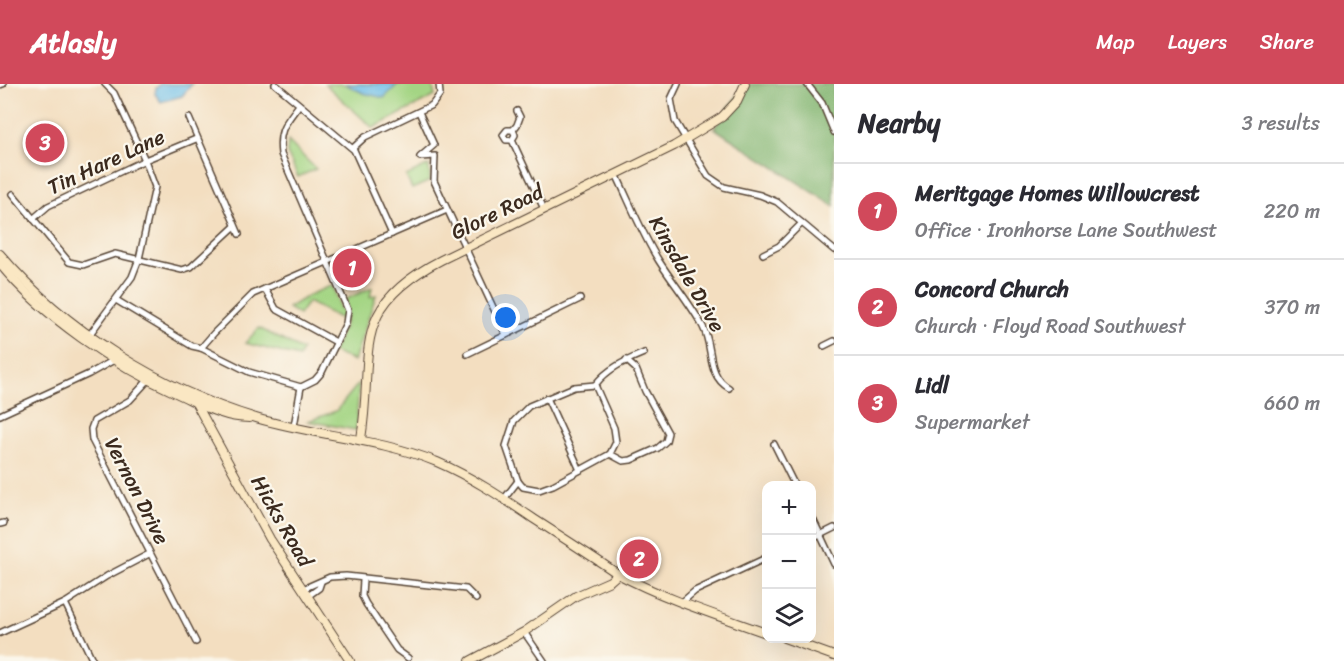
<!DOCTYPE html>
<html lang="en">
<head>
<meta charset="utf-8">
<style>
	:root { --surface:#fff; --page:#f7f7f7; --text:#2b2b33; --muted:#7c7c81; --line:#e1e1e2; --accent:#d1495b }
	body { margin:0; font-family:Sriracha,sans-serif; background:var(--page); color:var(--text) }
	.controls { position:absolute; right:18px; bottom:18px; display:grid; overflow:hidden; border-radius:12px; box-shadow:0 6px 24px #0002 }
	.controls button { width:54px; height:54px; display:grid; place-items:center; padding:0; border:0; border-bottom:2px solid var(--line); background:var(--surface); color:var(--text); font:30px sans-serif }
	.you { position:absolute; left:506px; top:234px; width:21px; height:21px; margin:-15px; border:4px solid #fff; border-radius:50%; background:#1a73e8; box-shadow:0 0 0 9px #1a73e833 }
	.badge { display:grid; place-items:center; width:39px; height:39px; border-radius:50%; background:var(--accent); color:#fff; font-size:20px; font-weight:700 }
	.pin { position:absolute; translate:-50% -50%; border:3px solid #fff; box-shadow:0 2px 6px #0006 }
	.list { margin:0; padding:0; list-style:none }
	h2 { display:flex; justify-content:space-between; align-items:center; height:78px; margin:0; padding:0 24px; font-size:26px }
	h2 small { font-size:20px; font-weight:400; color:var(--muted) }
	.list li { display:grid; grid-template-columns:39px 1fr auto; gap:18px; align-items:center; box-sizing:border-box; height:96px; padding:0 24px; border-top:2px solid var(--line) }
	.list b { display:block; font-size:22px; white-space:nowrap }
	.list p { margin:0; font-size:20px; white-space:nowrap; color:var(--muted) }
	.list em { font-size:20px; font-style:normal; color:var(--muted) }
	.icon { flex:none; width:33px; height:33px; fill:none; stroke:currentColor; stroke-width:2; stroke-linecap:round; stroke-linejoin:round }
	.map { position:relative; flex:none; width:834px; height:577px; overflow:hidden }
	header { display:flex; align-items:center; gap:36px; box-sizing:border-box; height:84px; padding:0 30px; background:var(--accent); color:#fff }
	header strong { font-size:28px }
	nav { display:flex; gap:33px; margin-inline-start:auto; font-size:21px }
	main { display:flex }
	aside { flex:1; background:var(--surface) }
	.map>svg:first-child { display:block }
	.green { fill:#a4d584; stroke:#708051; stroke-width:1.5 }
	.forest { fill:#83b672; stroke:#5f7048; stroke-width:1.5 }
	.water { fill:#6cbee8; stroke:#547483; stroke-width:1.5 }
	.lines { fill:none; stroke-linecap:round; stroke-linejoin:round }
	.street-casing { stroke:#574536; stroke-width:8 }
	.secondary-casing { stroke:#574536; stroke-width:10 }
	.street { stroke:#fff; stroke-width:5 }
	.secondary { stroke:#fae7c3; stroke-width:8 }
	.labels { text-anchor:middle; stroke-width:4.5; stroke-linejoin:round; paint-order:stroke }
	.street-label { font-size:21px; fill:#3b2a1e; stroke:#fbf7ec }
</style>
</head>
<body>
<header>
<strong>Atlasly</strong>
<nav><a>Map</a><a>Layers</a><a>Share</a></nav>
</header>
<main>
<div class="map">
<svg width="834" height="577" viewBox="0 0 834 577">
	<rect width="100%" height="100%" fill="#fbf7ec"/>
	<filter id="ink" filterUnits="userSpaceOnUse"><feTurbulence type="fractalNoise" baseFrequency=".0167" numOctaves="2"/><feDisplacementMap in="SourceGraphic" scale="12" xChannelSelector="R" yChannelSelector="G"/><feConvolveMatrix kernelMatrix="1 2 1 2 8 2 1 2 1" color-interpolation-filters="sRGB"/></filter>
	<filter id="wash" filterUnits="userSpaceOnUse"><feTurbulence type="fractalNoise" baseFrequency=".008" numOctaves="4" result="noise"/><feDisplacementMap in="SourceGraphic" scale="24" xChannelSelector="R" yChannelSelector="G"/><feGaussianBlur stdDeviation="1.35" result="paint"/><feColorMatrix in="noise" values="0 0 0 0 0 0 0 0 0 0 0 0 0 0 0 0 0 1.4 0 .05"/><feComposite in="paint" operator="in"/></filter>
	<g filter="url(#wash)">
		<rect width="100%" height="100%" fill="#f3dec0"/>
		<g class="green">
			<path d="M325 0H432L435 12 373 44Z"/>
			<path d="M288 57 316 85 298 93 287 69Z"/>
			<path d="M429 81 430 97 412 105 406 92Z"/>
			<path d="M333 201 340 225H344L343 236 308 218 299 231 288 224 309 211Z"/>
			<path d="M372 203 370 213 376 211 354 277 332 268C340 252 352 233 344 216Z"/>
			<path d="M259 244 302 266 299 273 245 259Z"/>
			<path d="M359 299 356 346 308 337 336 327Z"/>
		</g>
		<path class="forest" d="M746 0H834V122L714 44Z"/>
		<g class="water">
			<path d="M160 0H192L182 12 161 18 155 10 156 4Z"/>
			<path d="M345 0H398L384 14 363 9Z"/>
		</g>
	</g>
	<g filter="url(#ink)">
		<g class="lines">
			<g class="street-casing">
				<g id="street">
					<path d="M275 0 354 66 392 150"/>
					<path d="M678 0 671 15 675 37 708 92 724 103 760 111 777 118 834 166"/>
					<path d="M807 0 822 19 834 48"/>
					<path d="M0 1 3 0"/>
					<path d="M419 28 434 61 420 73 435 72 434 97 506 251"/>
					<path d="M189 34 239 150"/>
					<path d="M513 46 515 51 512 56 544 125"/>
					<path d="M512 56H506L503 51 507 46H513L517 41 520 33 517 27"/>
					<path d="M353 64 365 53 432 21 440 10 439 0"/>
					<path d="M616 90C630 119 642 150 659 177 673 199 691 220 703 243 714 264 706 291 729 304"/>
					<path d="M13 110 69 178 83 181 115 170 182 186 191 183 235 142"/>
					<path d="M33 135 48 122 145 76 196 55"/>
					<path d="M763 170 779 162 802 139"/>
					<path d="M265 205 276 225 336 258"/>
					<path d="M116 216 192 262 201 264 249 288 301 303 315 296 322 288 346 239 348 226 281 70C278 46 285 40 299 21"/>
					<path d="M90 250 132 193 139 175 155 103 145 76 114 9 105 0"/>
					<path d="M824 262 834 257"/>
					<path d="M201 264 214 249 253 210 447 126"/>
					<path d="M467 270 580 215"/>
					<path d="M151 293 130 316 94 337 91 345 92 356 196 558"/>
					<path d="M595 301 614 344 616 358 610 370 553 401 539 406 523 403 518 397 506 362 514 337 529 322 574 303Z"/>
					<path d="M595 301C608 284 625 277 644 269"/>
					<path d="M547 314 580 386"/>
					<path d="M0 331 89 290 114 276"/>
					<path d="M294 342 301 303"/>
					<path d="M774 360 795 402"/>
					<path d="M610 370 623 377 631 376 658 364 666 357 668 349 645 307 636 285 626 276"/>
					<path d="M504 415 518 397"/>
					<path d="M812 433 834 480"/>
					<path d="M0 440 4 439"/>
					<path d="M812 455 834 444"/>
					<path d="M363 496 362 512 366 520 397 566 408 574"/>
					<path d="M303 505 330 493 346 492 466 505 476 515"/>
					<path d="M308 512 319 504 321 498"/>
					<path d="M65 519 93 577"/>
					<path d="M681 519 695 507 766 474"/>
					<path d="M524 548 544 577"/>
					<path d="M0 549 65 519 107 492 149 470"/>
				</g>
			</g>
			<g class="secondary-casing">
				<g id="secondary">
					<path d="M0 170C65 246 160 305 256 334 316 352 378 354 437 378 472 393 503 414 534 435 562 453 590 471 618 490 665 515 716 531 766 549"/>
					<path d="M0 180C43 233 115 281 176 309 200 320 222 334 249 334"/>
					<path d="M191 310 270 455 350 577"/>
					<path d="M361 355C375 269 346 225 441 176L674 62 722 33 737 17 745 0"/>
					<path d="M784 554 834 572"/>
					<path d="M470 577 524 548 576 512 610 497 618 490"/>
				</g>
			</g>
			<use href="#street" class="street"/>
			<use href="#secondary" class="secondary"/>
		</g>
	</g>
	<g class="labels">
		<g class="street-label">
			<text transform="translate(106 78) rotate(-25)" y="7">Tin Hare Lane</text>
			<text transform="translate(497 128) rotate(-26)" y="7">Glore Road</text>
			<text transform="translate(687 190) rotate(60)" y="7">Kinsdale Drive</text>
			<text transform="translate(137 407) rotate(63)" y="7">Vernon Drive</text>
			<text transform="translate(282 437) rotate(60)" y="7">Hicks Road</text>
		</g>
	</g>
</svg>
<div class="controls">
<button>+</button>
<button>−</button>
<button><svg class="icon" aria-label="layers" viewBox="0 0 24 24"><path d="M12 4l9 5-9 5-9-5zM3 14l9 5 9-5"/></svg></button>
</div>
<div class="you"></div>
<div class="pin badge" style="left:352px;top:184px">1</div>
<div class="pin badge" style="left:639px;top:475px">2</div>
<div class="pin badge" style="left:45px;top:59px">3</div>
</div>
<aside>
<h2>Nearby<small>3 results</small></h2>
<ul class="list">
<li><span class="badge">1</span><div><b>Meritgage Homes Willowcrest</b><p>Office · Ironhorse Lane Southwest</p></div><em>220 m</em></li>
<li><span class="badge">2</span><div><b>Concord Church</b><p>Church · Floyd Road Southwest</p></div><em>370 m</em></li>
<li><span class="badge">3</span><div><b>Lidl</b><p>Supermarket</p></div><em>660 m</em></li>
</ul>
</aside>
</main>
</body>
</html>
